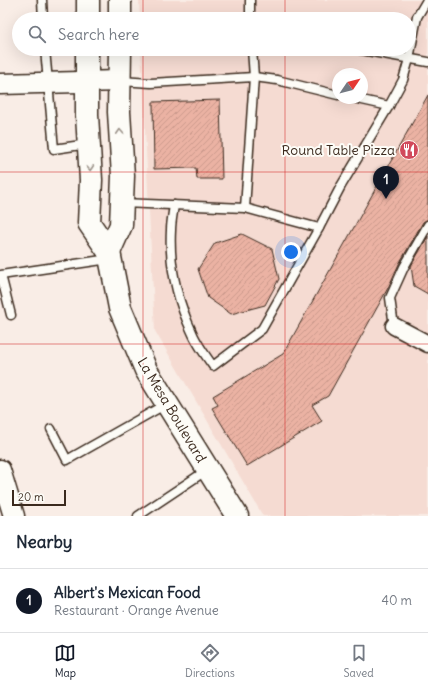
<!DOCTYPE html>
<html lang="en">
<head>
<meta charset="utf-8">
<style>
	:root { --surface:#fff; --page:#f6f6f7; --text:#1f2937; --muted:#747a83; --line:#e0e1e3; --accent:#111827 }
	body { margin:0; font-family:Delius,sans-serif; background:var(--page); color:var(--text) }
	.compass { position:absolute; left:332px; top:68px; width:36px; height:36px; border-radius:50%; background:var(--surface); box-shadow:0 4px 16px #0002; rotate:55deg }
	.scale { position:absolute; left:12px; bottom:10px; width:54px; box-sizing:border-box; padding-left:4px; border:2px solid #3b2a1e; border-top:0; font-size:11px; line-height:14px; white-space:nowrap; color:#3b2a1e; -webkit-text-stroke:3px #fdfcf7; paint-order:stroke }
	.you { position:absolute; left:291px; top:252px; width:14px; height:14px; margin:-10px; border:3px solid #fff; border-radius:50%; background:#1a73e8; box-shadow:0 0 0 6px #1a73e833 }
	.badge { display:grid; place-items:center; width:26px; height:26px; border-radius:50%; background:var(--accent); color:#fff; font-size:13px; font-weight:700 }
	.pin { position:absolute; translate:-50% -33px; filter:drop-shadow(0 1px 2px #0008) }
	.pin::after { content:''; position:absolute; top:21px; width:14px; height:12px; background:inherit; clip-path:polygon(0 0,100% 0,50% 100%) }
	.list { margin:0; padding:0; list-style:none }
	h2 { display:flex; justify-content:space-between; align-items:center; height:52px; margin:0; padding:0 16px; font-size:17px }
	h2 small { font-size:13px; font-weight:400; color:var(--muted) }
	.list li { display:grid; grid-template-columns:26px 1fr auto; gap:12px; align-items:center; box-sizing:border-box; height:64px; padding:0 16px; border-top:1px solid var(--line) }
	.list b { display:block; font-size:15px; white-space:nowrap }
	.list p { margin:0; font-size:13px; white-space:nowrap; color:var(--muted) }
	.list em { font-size:13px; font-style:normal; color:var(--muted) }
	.icon { flex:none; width:22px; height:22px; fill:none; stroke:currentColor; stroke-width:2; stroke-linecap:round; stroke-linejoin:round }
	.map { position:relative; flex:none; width:428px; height:516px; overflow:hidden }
	.search { position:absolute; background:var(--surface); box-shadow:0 4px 16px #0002; left:12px; right:12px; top:12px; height:44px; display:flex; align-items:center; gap:10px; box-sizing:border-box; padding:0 14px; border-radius:22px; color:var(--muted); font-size:15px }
	.sheet { height:116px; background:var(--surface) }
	nav { display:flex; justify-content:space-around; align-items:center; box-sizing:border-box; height:56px; border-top:1px solid var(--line); background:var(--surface); font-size:11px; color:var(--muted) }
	nav a { display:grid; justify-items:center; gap:2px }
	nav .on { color:var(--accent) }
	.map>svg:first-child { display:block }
	.built { fill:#f5dbd2; fill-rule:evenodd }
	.building { fill:url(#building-hatch); stroke:#3b2a1e }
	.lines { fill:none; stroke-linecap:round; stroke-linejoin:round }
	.service-casing { stroke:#3b2a1e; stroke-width:11 }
	.minor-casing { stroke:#3b2a1e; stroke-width:19 }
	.tertiary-casing { stroke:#3b2a1e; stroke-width:23 }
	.secondary-casing { stroke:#3b2a1e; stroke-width:25 }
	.service { stroke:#fdfcf7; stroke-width:8 }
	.minor { stroke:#fdfcf7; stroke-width:16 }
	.tertiary { stroke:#fdfcf7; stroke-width:20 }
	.secondary { stroke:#fdfcf7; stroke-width:22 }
	.oneway { stroke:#9c938a }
	.grid { fill:none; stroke:#d62828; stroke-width:1; stroke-opacity:0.55 }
	.labels { text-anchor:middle; stroke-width:4; stroke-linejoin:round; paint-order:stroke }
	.poi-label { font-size:14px; fill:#3b2a1e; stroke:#fdfcf7; text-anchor:end }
	.street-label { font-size:14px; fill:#3b2a1e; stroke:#fdfcf7 }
</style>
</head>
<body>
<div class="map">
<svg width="428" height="516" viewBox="0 0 428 516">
	<defs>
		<pattern id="building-hatch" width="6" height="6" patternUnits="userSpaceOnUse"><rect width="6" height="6" fill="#ebb2a3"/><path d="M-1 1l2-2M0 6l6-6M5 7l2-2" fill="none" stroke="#ca998c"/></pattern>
	</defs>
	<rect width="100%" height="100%" fill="#f9ede6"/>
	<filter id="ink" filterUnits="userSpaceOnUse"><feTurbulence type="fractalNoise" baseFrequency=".025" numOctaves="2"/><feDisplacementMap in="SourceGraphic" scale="8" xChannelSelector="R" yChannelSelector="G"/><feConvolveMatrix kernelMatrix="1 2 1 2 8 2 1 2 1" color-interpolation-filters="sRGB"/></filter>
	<g filter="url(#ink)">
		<path class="built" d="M139 0H428V516H263L155 331 141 49H409V19H140ZM338 74H362V98H338Z"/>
		<g class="building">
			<path d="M428 95V220H426L423 222 399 264 388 288 328 396 312 405 322 421 247 466 212 408 218 405 213 396 283 354Z"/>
			<path d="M220 100 222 179H197L196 168 154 169 153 102Z"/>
			<path d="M242 234 272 249 279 279 265 305 231 314 208 298 198 269 215 243Z"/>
			<path d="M428 236V294L414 286 411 266Z"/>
		</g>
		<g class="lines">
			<g class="service-casing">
				<g id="service">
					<path d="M42 0 43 19"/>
					<path d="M250 0V19"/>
					<path d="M45 49 54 149 88 144"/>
					<path d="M356 49 428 62"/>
					<path d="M121 81 151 83 254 77 277 80 338 95"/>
					<path d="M353 98 389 106"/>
					<path d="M122 203 245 208 254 77 252 49"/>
					<path d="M174 205C173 213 171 222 171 230 169 265 177 300 192 332 197 344 205 355 213 366L262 329 319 228 245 208"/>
					<path d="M319 228 341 186 389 106 403 80 409 59 417 17 427 0"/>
					<path d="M11 315 1 275 109 259"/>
					<path d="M394 326 390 298 404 267 428 225"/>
					<path d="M51 429 67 460 166 404"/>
					<path d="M138 516 207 470"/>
				</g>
			</g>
			<g class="minor-casing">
				<path id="minor" d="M394 326 428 344"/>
			</g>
			<g class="tertiary-casing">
				<g id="tertiary">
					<path d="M0 84 120 81"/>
					<path d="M0 470 14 516"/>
				</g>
			</g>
			<g class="secondary-casing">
				<g id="secondary">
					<path d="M120 0V19"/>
					<path d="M88 19V0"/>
					<path d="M87 49V115L91 180 89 223 109 252 120 308 146 370 237 516"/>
					<path d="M109 252 121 225 123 176 119 112 120 49"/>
				</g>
			</g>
			<use href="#service" class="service"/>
			<use href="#minor" class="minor"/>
			<use href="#tertiary" class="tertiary"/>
			<use href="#secondary" class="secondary"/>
		</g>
		<defs><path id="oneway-chevron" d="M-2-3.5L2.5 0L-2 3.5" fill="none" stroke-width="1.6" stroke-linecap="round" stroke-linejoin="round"/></defs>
		<g class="oneway">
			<use href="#oneway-chevron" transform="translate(120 132) rotate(-93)"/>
			<use href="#oneway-chevron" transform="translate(90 168) rotate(86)"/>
		</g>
	</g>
	<path class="grid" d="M143 0V19M285 0V19M143 49V516M285 49V516M0 172H428M0 344H428"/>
	<defs>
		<g id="restaurant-disc" transform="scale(1)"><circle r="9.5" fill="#d1495b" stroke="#fdfcf7"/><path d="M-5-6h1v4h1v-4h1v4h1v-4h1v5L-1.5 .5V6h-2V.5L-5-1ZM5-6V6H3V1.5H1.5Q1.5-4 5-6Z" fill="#fff"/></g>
	</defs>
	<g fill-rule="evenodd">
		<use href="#restaurant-disc" x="409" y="150"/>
	</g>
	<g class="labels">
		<g class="poi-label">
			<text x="395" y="155">Round Table Pizza</text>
		</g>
		<g class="street-label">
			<text transform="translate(172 410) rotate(59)" y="5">La Mesa Boulevard</text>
		</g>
	</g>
</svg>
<svg class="compass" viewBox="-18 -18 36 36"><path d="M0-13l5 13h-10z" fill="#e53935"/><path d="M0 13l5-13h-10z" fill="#747a83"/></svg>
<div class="scale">20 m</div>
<div class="you"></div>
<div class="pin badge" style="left:386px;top:199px">1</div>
<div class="search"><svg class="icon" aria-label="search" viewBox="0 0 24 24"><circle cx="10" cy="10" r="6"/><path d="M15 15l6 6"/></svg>Search here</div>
</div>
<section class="sheet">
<h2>Nearby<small></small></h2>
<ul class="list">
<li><span class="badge">1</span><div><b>Albert's Mexican Food</b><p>Restaurant · Orange Avenue</p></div><em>40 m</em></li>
</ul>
</section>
<nav>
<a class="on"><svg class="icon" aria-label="map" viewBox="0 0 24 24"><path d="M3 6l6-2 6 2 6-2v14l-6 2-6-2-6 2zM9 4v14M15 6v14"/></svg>Map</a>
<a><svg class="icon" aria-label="directions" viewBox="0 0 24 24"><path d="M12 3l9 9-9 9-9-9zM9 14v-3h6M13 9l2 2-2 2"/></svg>Directions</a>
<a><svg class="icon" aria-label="saved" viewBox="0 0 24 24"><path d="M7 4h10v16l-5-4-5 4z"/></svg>Saved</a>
</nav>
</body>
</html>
